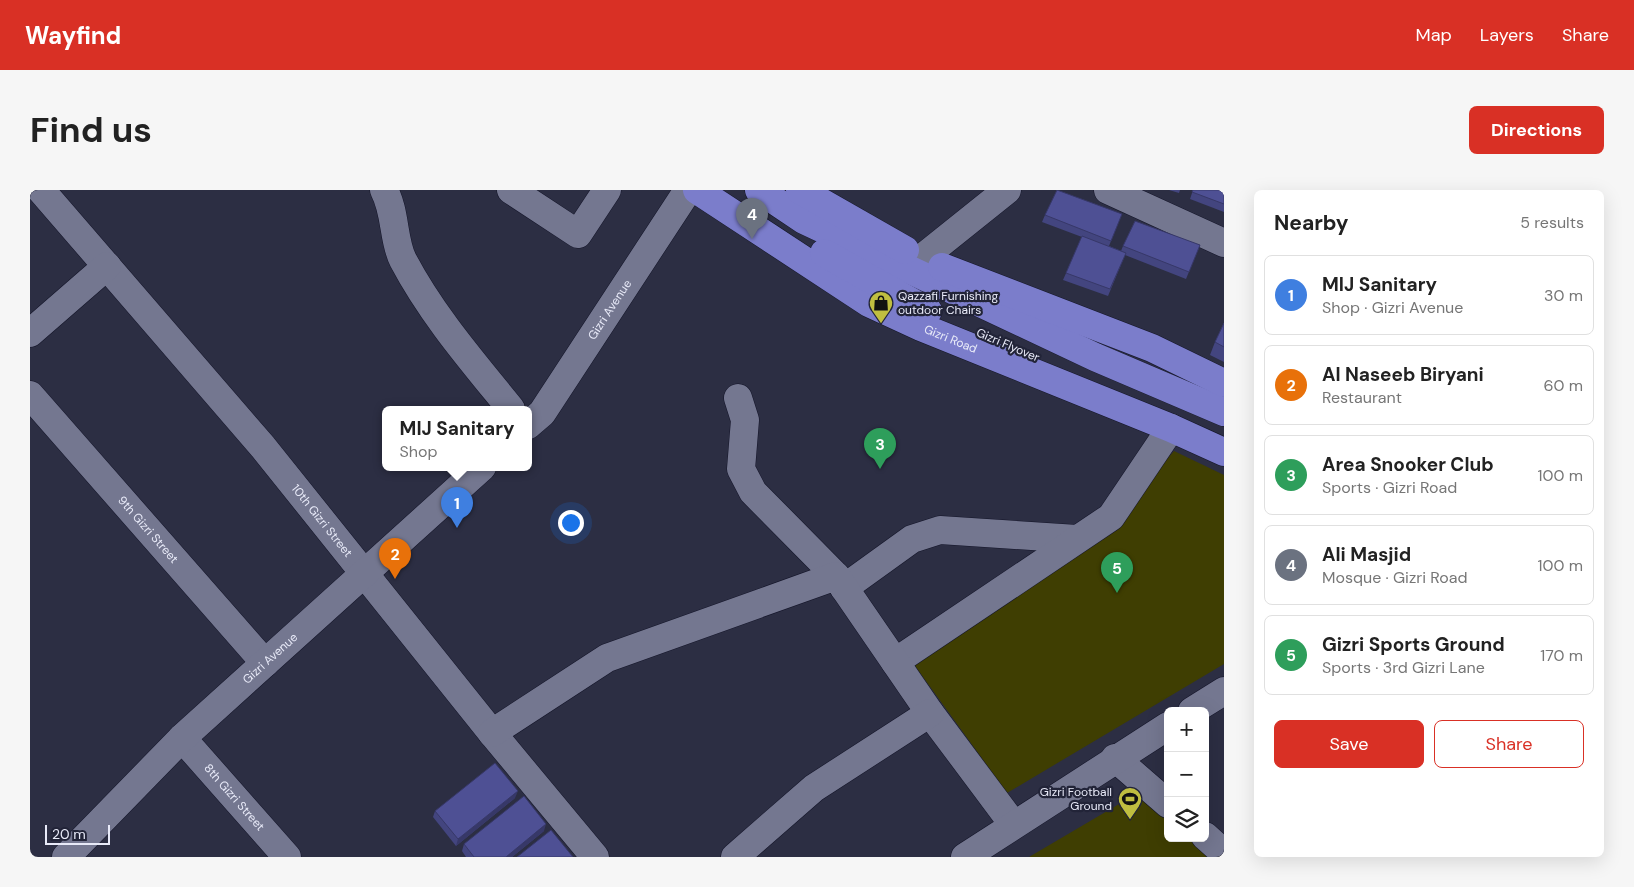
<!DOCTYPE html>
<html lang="en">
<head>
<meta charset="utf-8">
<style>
	:root { --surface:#fff; --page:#f6f6f6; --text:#222; --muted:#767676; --line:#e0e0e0; --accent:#d93025 }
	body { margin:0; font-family:"DM Sans",sans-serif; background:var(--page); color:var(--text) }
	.controls { position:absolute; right:15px; bottom:15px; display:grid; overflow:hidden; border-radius:8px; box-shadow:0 5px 20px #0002 }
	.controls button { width:45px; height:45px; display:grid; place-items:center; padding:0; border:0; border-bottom:1px solid var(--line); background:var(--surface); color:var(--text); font:25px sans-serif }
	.scale { position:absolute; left:15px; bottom:12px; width:65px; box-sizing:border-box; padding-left:5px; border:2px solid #e8eaf8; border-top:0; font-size:14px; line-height:18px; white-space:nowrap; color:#e8eaf8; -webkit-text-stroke:4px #222438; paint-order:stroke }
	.you { position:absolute; left:540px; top:332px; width:18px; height:18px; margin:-12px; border:4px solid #fff; border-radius:50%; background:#1a73e8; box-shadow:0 0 0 8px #1a73e833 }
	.badge { display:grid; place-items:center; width:32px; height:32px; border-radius:50%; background:var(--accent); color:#fff; font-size:16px; font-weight:700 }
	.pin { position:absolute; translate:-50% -41px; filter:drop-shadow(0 1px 2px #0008) }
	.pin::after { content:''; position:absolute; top:26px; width:18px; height:15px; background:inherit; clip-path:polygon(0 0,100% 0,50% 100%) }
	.popup { position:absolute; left:352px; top:216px; width:150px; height:65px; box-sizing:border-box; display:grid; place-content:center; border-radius:8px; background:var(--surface); filter:drop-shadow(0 1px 4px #0005); font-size:16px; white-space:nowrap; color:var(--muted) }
	.popup b { font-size:19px; color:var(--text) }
	.popup::after { content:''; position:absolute; left:50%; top:100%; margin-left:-10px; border:10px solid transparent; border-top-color:var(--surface) }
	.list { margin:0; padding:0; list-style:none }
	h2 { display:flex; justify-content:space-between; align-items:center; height:65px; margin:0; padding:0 20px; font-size:21px }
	h2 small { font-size:16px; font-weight:400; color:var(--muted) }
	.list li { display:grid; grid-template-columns:32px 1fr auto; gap:15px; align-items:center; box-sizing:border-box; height:80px; margin:0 10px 10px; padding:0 10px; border:1px solid var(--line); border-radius:8px }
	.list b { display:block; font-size:19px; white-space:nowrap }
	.list p { margin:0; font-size:16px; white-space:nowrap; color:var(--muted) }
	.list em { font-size:16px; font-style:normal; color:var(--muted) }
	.actions { display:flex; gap:10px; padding:15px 20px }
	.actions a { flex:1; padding:11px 0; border:1px solid var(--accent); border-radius:8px; text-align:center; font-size:18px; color:var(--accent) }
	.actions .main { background:var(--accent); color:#fff }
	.icon { flex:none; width:28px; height:28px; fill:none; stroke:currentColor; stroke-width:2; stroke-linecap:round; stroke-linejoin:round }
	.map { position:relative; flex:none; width:1194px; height:667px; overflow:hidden; border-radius:8px }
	header { display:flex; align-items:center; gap:30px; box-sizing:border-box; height:70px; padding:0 25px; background:var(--accent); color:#fff }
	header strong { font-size:24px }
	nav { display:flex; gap:28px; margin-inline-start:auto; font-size:18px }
	.intro { display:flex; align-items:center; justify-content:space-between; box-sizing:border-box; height:120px; padding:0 30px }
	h1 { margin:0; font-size:35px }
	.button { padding:12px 22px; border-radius:8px; background:var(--accent); color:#fff; font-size:18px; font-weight:700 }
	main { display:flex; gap:30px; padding:0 30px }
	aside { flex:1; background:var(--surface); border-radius:8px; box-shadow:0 5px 20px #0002 }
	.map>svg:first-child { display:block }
	.green { fill:#3f3e02 }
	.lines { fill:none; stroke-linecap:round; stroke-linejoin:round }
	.minor-casing { stroke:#141529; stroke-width:29 }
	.major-casing { stroke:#141529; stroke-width:29 }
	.minor { stroke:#747790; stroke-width:28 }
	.major { stroke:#7b7dcb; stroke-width:28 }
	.wall { fill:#43457f }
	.shaded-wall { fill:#373868 }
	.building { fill:#4e5094; stroke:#373868 }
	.labels { text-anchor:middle; stroke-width:4.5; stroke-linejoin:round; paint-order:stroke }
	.poi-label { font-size:12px; fill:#e8eaf8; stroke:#222438; text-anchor:start }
	.street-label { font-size:12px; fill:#e8eaf8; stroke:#222438 }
</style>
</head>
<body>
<header>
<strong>Wayfind</strong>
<nav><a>Map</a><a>Layers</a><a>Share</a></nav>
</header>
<div class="intro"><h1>Find us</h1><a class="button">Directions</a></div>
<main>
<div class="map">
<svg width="1194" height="667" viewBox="0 0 1194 667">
	<rect width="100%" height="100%" fill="#2c2e43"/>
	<g class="green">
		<path d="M1144 261 1194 285V474L977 603 880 469 1079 337Z"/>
		<path d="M1118 597 1138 614V648H1175L1194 667H999Z"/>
	</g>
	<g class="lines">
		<g class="minor-casing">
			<g id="minor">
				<path id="s1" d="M11 0 233 257 462 543 565 667"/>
				<path d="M354 0C366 22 363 51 373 70 402 125 442 171 481 219"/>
				<path d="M481 0 548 44 577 0"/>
				<path d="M1078 0 1194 53"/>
				<path d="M891 69 977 0"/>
				<path d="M0 143 77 76"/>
				<path id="s2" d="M0 205 235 473"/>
				<path d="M708 208 715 230 711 279 723 302 806 386"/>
				<path id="s3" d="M498 235 512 223 658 0"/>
				<path d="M814 398 882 349 910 340 1047 349"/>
				<path d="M865 472 1081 327 1141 238"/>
				<path d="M1162 521 1194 501"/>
				<path d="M462 543 577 468 806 386 900 523 983 634"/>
				<path id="s4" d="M152 548 257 667"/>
				<path d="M1085 568 1138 614"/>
				<path d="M1175 646 1194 663"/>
				<path id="s5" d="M36 667 152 548 452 277"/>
				<path d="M705 667 784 598 900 523"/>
				<path d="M935 667 1138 536"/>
			</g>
		</g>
		<g class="major-casing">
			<g id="major">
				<path id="s6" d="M667 0 839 113 891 137 1141 238 1194 262"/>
				<path d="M729 0 774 30 1065 167 1194 222"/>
				<path d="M770 0 875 60"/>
				<path d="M794 63 898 121"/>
				<path d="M912 77 1122 158 1194 193"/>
			</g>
		</g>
		<use href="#minor" class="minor"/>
		<use href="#major" class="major"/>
	</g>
	<g class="wall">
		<path d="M1139 0H1150L1149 3Z"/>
		<path d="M1163 0H1194V22L1160 9Z"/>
		<path d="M1015 25 1089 31 1079 56 1091 61 1093 56 1170 55 1156 89 1095 65 1078 106 1033 90 1052 47 1012 32Z"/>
		<path d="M1194 133V172L1180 165 1185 152Z"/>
		<path d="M485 608 426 656 403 627 405 621Z"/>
		<path d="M514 641 482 667H436L432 661 434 654Z"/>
	</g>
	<g class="shaded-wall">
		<path d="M488 601 485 608 426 656 428 649Z"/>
		<path d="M516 634 514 641 482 667H476Z"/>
	</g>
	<g class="building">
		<path d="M1027 0 1092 24 1081 51 1015 25Z"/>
		<path d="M1163 0H1194V14L1162 2Z"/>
		<path d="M1105 31 1170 55 1159 82 1093 56Z"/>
		<path d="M1052 46 1096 63 1080 99 1036 83Z"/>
		<path d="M1194 133V157L1185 152Z"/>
		<path d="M465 573 488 601 428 649 405 621Z"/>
		<path d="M494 606 516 634 476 667H444L434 654Z"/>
		<path d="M521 640 543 667H487Z"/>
	</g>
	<defs>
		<g id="shop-pin" transform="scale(1.25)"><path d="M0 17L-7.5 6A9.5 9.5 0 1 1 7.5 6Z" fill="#c0be40" stroke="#222438"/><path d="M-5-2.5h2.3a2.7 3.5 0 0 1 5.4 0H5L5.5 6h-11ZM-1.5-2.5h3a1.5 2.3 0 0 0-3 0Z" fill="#111"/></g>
		<g id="stadium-pin" transform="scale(1.25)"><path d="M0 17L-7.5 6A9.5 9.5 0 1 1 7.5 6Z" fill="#c0be40" stroke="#222438"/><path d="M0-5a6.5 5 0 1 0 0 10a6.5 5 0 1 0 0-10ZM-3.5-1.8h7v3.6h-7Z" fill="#111"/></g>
	</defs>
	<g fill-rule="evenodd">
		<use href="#shop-pin" x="851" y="113"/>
		<use href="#stadium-pin" x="1100" y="609"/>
	</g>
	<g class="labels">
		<g class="poi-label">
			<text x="868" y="110">Qazzafi Furnishing<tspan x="868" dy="14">outdoor Chairs</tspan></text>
			<text x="1082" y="606" text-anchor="end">Gizri Football<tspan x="1082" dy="14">Ground</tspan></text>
		</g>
		<g class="street-label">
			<text dy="4" stroke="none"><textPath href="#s3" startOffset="142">Gizri Avenue</textPath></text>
			<text dy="4" stroke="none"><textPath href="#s6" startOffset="295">Gizri Road</textPath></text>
			<text transform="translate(978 155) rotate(23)" y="4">Gizri Flyover</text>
			<text dy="4" stroke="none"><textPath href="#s1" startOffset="434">10th Gizri Street</textPath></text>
			<text dy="4" stroke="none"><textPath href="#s2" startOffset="179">9th Gizri Street</textPath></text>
			<text dy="4" stroke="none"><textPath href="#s5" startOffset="285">Gizri Avenue</textPath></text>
			<text dy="4" stroke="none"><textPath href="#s4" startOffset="79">8th Gizri Street</textPath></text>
		</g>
	</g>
</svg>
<div class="controls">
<button>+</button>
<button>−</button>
<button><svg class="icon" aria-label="layers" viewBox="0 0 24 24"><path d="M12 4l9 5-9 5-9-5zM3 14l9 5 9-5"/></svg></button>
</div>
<div class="scale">20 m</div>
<div class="you"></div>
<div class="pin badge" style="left:427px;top:338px;background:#3f7fe0">1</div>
<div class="popup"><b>MIJ Sanitary</b>Shop</div>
<div class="pin badge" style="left:365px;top:389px;background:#e8710a">2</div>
<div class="pin badge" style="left:850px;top:279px;background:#2e9e5b">3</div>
<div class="pin badge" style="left:722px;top:49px;background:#6b7280">4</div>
<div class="pin badge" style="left:1087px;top:403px;background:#2e9e5b">5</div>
</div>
<aside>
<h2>Nearby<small>5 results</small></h2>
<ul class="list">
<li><span class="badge" style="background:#3f7fe0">1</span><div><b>MIJ Sanitary</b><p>Shop · Gizri Avenue</p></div><em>30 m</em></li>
<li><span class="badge" style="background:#e8710a">2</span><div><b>Al Naseeb Biryani</b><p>Restaurant</p></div><em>60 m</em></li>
<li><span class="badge" style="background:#2e9e5b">3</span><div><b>Area Snooker Club</b><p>Sports · Gizri Road</p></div><em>100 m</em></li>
<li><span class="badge" style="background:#6b7280">4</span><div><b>Ali Masjid</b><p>Mosque · Gizri Road</p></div><em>100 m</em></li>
<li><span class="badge" style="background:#2e9e5b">5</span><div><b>Gizri Sports Ground</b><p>Sports · 3rd Gizri Lane</p></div><em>170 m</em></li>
</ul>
<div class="actions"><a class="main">Save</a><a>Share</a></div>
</aside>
</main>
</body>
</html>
